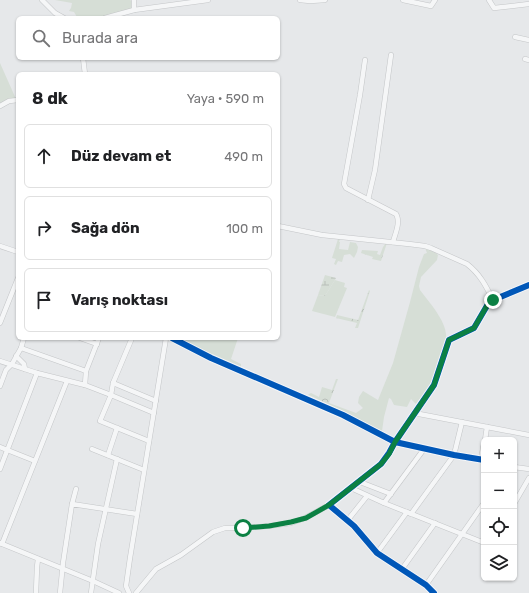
<!DOCTYPE html>
<html lang="tr">
<head>
<meta charset="utf-8">
<style>
	:root { --surface:#fff; --page:#f2f2f2; --text:#202124; --muted:#757577; --line:#e0e0e0 }
	body { margin:0; font-family:Rubik,sans-serif; background:var(--page); color:var(--text) }
	.controls { position:absolute; right:12px; bottom:12px; display:grid; overflow:hidden; border-radius:6px; box-shadow:0 1px 3px #0004 }
	.controls button { width:36px; height:36px; display:grid; place-items:center; padding:0; border:0; border-bottom:1px solid var(--line); background:var(--surface); color:var(--text); font:20px sans-serif }
	.stop { position:absolute; width:12px; height:12px; margin:-9px; border:3px solid #0b8043; border-radius:50%; background:#fff }
	.stop.end { background:#0b8043; border-color:#fff; box-shadow:0 1px 4px #0008 }
	.list { margin:0; padding:0; list-style:none }
	h2 { display:flex; justify-content:space-between; align-items:center; height:52px; margin:0; padding:0 16px; font-size:17px }
	h2 small { font-size:13px; font-weight:400; color:var(--muted) }
	.list li { display:grid; grid-template-columns:26px 1fr auto; gap:12px; align-items:center; box-sizing:border-box; height:64px; margin:0 8px 8px; padding:0 8px; border:1px solid var(--line); border-radius:6px }
	.list b { display:block; font-size:15px; white-space:nowrap }
	.list em { font-size:13px; font-style:normal; color:var(--muted) }
	.icon { flex:none; width:22px; height:22px; fill:none; stroke:currentColor; stroke-width:2; stroke-linecap:round; stroke-linejoin:round }
	.map { position:relative; flex:none; width:529px; height:593px; overflow:hidden }
	.search { position:absolute; background:var(--surface); box-shadow:0 1px 3px #0004; left:16px; top:16px; width:264px; height:44px; display:flex; align-items:center; gap:10px; box-sizing:border-box; padding:0 14px; border-radius:6px; color:var(--muted); font-size:15px }
	.panel { position:absolute; background:var(--surface); box-shadow:0 1px 3px #0004; left:16px; top:72px; width:264px; height:268px; border-radius:6px }
	.map>svg:first-child { display:block }
	.green { fill:#d6ded6 }
	.forest { fill:url(#forest-crowns) }
	.wetland { fill:url(#wetland-marsh) }
	.lines { fill:none; stroke-linecap:round; stroke-linejoin:round }
	.minor-casing { stroke:#c4c6c8; stroke-width:5.5 }
	.minor { stroke:#f5f6f7; stroke-width:4.5 }
	.cycleway-casing { stroke:#f4f6f9; stroke-width:8 }
	.cycleway { stroke:#0057b8; stroke-width:6 }
	.route { stroke:#0b8043; stroke-width:5 }
</style>
</head>
<body>
<div class="map">
<svg width="529" height="593" viewBox="0 0 529 593">
	<defs>
		<pattern id="forest-crowns" width="20" height="18" patternUnits="userSpaceOnUse"><rect width="20" height="18" fill="#d6ded6"/><path d="M2 6a3 3 0 1 1 6 0M12 15a3 3 0 1 1 6 0" fill="none" stroke="#b8bfb9"/></pattern>
		<pattern id="wetland-marsh" width="20" height="14" patternUnits="userSpaceOnUse"><rect width="20" height="14" fill="#d6ded6"/><path d="M1 5h8M5 5V1M11 12h8M15 12V8" fill="none" stroke="#b8bfb9"/></pattern>
	</defs>
	<rect width="100%" height="100%" fill="#e6e8ea"/>
	<g class="green">
		<path d="M55 0H130L132 1V9L122 13 102 18H76L77 17 74 12 69 11 71 8 72 3Z"/>
		<path d="M0 63 16 99 3 102 0 103Z"/>
		<path d="M338 239H340L339 242H340L339 249 348 250 350 242 356 243 358 247 357 252 354 258 350 254 344 255 342 262 338 261 336 265 334 264 336 259 332 258Z"/>
		<path d="M425 248 433 250 438 255 437 260 421 277 419 286 420 290C429 302 448 323 446 338L432 381 428 388 416 404 411 399 407 407 394 405 391 399 389 398 384 417 382 431 318 399 355 416 356 413 363 408 358 403 359 397 363 391 378 400 393 363 410 302 419 267 424 254 427 253Z"/>
		<path d="M335 280 345 283 344 287 347 288 335 317 312 311 318 295 325 296Z"/>
		<path d="M178 338H238L231 359 241 364V367L227 362Z"/>
	</g>
	<g class="forest">
		<path d="M386 243H387L381 261 372 259 373 257 361 253 362 250 378 251 377 254 380 255 383 247Z"/>
		<path d="M369 290 370 291 358 328H355L357 323 336 318 337 315 358 320Z"/>
		<path d="M336 379H338L329 403 356 413V417L311 396 308 395 309 394 311 393 319 397 322 387 332 390Z"/>
	</g>
	<path class="wetland" d="M325 275 336 278 335 280 325 296 318 295Z"/>
	<g class="lines">
		<g class="minor-casing">
			<g id="minor">
				<path d="M42 0 55 13 64 18"/>
				<path d="M134 0V10"/>
				<path d="M300 0 310 1 325 0"/>
				<path d="M403 0 431 6 435 0"/>
				<path d="M489 0 494 8 529 4"/>
				<path d="M105 18 134 10 208 0"/>
				<path d="M515 37 529 40"/>
				<path d="M83 58 85 74"/>
				<path d="M525 59 529 60"/>
				<path d="M365 60 360 95 344 184 346 188 396 214C401 222 395 234 393 242"/>
				<path d="M0 106 9 101 18 100"/>
				<path d="M368 200 375 170 391 55"/>
				<path d="M278 226 322 235 409 244 425 246 431 248 467 264C480 274 486 286 493 300"/>
				<path d="M0 246 18 252"/>
				<path d="M0 323 18 278"/>
				<path d="M80 338 97 344"/>
				<path d="M172 338 211 358 343 415 395 442 454 455 484 460"/>
				<path d="M21 348 86 371"/>
				<path d="M16 356 24 364 25 369"/>
				<path d="M0 361 37 373 85 385 111 395 113 383 132 338"/>
				<path d="M113 383 156 401"/>
				<path d="M85 385 86 371 99 338"/>
				<path d="M0 386 6 370 12 364 21 348 24 338"/>
				<path d="M414 413 529 435"/>
				<path d="M485 440 487 427"/>
				<path d="M149 441 100 421 111 395 154 413"/>
				<path d="M0 447 35 461"/>
				<path d="M92 449 144 470"/>
				<path d="M108 455 117 428"/>
				<path d="M481 459 484 443"/>
				<path d="M514 467 529 469"/>
				<path d="M0 469 37 373"/>
				<path d="M360 482 391 494"/>
				<path d="M351 488 384 503 424 449"/>
				<path d="M384 503 482 542H484"/>
				<path d="M72 504 76 489"/>
				<path d="M514 504 529 478"/>
				<path d="M411 514 454 455 462 422"/>
				<path d="M347 521 367 496"/>
				<path d="M0 543 93 581 119 593"/>
				<path d="M2 544 67 381"/>
				<path d="M377 553 407 512"/>
				<path d="M402 569 435 523"/>
				<path d="M426 585 484 503"/>
				<path d="M36 593 37 567 38 559"/>
				<path d="M60 593 63 563 72 504 137 514"/>
				<path d="M91 593 98 544 117 459"/>
				<path d="M129 593 126 586 130 558 166 338"/>
				<path d="M136 593 156 569 181 555 213 532 225 528H243L269 526 291 523 305 518 329 505"/>
				<path d="M434 593 426 585 377 553 354 526 329 505 381 464 389 453 395 442 434 385 449 340 474 328 488 304 493 300 529 285"/>
			</g>
		</g>
		<use href="#minor" class="minor"/>
		<g class="cycleway-casing">
			<g id="cycleway">
				<path d="M172 338 211 358 343 415 395 442 454 455 484 460"/>
				<path d="M434 593 426 585 377 553 354 526 329 505 381 464 389 453 395 442 434 385 449 340 474 328 488 304 493 300 529 285"/>
			</g>
		</g>
		<use href="#cycleway" class="cycleway"/>
	</g>
	<g class="lines">
		<path class="route" d="M243 528 269 526 291 522 306 518 329 505 381 464 389 454 395 442 434 385 449 340 474 328 488 304 493 300"/>
	</g>
</svg>
<div class="controls">
<button>+</button>
<button>−</button>
<button><svg class="icon" aria-label="locate" viewBox="0 0 24 24"><circle cx="12" cy="12" r="6"/><path d="M12 2v4M12 18v4M2 12h4M18 12h4"/></svg></button>
<button><svg class="icon" aria-label="layers" viewBox="0 0 24 24"><path d="M12 4l9 5-9 5-9-5zM3 14l9 5 9-5"/></svg></button>
</div>
<div class="stop" style="left:243px;top:528px"></div>
<div class="stop end" style="left:493px;top:300px"></div>
<div class="search"><svg class="icon" aria-label="search" viewBox="0 0 24 24"><circle cx="10" cy="10" r="6"/><path d="M15 15l6 6"/></svg>Burada ara</div>
<section class="panel">
<h2>8 dk<small>Yaya · 590 m</small></h2>
<ul class="list">
<li><svg class="icon" aria-label="ahead" viewBox="0 0 24 24"><path d="M12 20V5M6 11l6-6 6 6"/></svg><div><b>Düz devam et</b></div><em>490 m</em></li>
<li><svg class="icon" aria-label="right" viewBox="0 0 24 24"><path d="M7 20v-9h11M14 6l5 5-5 5"/></svg><div><b>Sağa dön</b></div><em>100 m</em></li>
<li><svg class="icon" aria-label="arrive" viewBox="0 0 24 24"><path d="M6 21V4h12l-3 4 3 4H6"/></svg><div><b>Varış noktası</b></div></li>
</ul>
</section>
</div>
</body>
</html>
